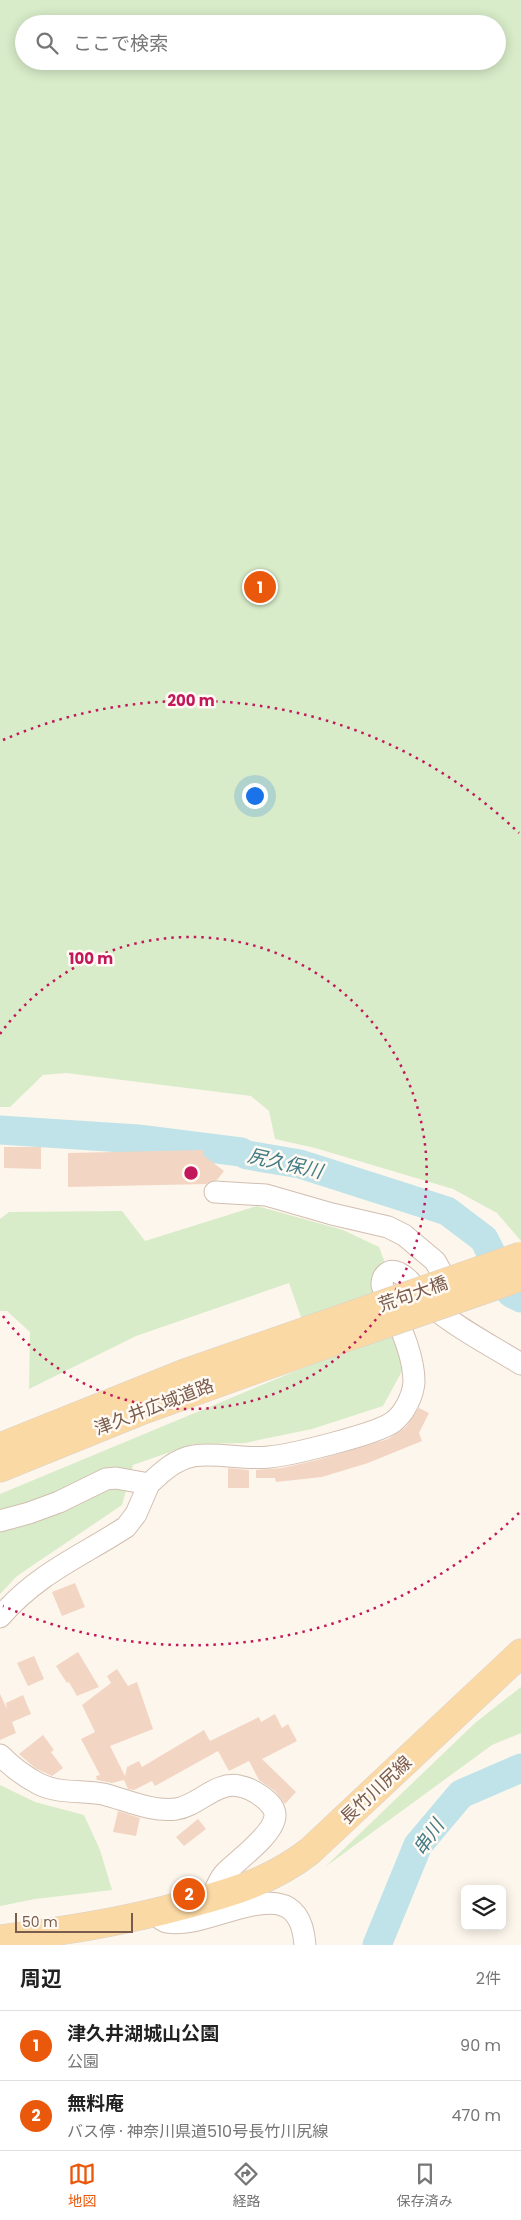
<!DOCTYPE html>
<html lang="ja">
<head>
<meta charset="utf-8">
<style>
	:root { --surface:#fff; --page:#f2f2f2; --text:#222; --muted:#767676; --line:#e0e0e0; --accent:#ea580c }
	body { margin:0; font-family:Poppins,"Noto Sans JP",sans-serif; background:var(--page); color:var(--text) }
	.controls { position:absolute; right:15px; bottom:15px; display:grid; overflow:hidden; border-radius:8px; box-shadow:0 2px 12px #0003 }
	.controls button { width:45px; height:45px; display:grid; place-items:center; padding:0; border:0; border-bottom:1px solid var(--line); background:var(--surface); color:var(--text); font:25px sans-serif }
	.scale { position:absolute; left:15px; bottom:12px; width:118px; box-sizing:border-box; padding-left:5px; border:2px solid #7a5c4d; border-top:0; font-size:14px; line-height:18px; white-space:nowrap; color:#7a5c4d; -webkit-text-stroke:4px #fffaf3; paint-order:stroke }
	.you { position:absolute; left:254px; top:795px; width:18px; height:18px; margin:-12px; border:4px solid #fff; border-radius:50%; background:#1a73e8; box-shadow:0 0 0 8px #1a73e833 }
	.badge { display:grid; place-items:center; width:32px; height:32px; border-radius:50%; background:var(--accent); color:#fff; font-size:16px; font-weight:700 }
	.pin { position:absolute; translate:-50% -50%; border:2px solid #fff; box-shadow:0 1px 5px #0006 }
	.list { margin:0; padding:0; list-style:none }
	h2 { display:flex; justify-content:space-between; align-items:center; height:65px; margin:0; padding:0 20px; font-size:21px }
	h2 small { font-size:16px; font-weight:400; color:var(--muted) }
	.list li { display:grid; grid-template-columns:32px 1fr auto; gap:15px; align-items:center; box-sizing:border-box; height:70px; padding:0 20px; border-top:1px solid var(--line) }
	.list b { display:block; font-size:19px; white-space:nowrap }
	.list p { margin:0; font-size:16px; white-space:nowrap; color:var(--muted) }
	.list em { font-size:16px; font-style:normal; color:var(--muted) }
	.icon { flex:none; width:28px; height:28px; fill:none; stroke:currentColor; stroke-width:2; stroke-linecap:round; stroke-linejoin:round }
	.map { position:relative; flex:none; width:521px; height:1945px; overflow:hidden }
	.search { position:absolute; background:var(--surface); box-shadow:0 2px 12px #0003; left:15px; right:15px; top:15px; height:55px; display:flex; align-items:center; gap:12px; box-sizing:border-box; padding:0 18px; border-radius:28px; color:var(--muted); font-size:19px }
	.sheet { height:205px; background:var(--surface) }
	nav { display:flex; justify-content:space-around; align-items:center; box-sizing:border-box; height:70px; border-top:1px solid var(--line); background:var(--surface); font-size:14px; color:var(--muted) }
	nav a { display:grid; justify-items:center; gap:2px }
	nav .on { color:var(--accent) }
	.map>svg:first-child { display:block }
	.green { fill:#d8ecc9; fill-rule:evenodd }
	.lines { fill:none; stroke-linecap:round; stroke-linejoin:round }
	.river { stroke:#bfe3e8; stroke-width:29 }
	.building { fill:#f3d5c3 }
	.minor-casing { stroke:#d1beb0; stroke-width:23 }
	.major-casing { stroke:#dad1cd; stroke-width:29 }
	.minor { stroke:#fff; stroke-width:21 }
	.major { stroke:#fbd9a5; stroke-width:28 }
	.major-bridge-casing { stroke:#dad1cd; stroke-width:29; stroke-linecap:butt }
	.major-bridge { stroke:#fbd9a5; stroke-width:28 }
	.ring { fill:none; stroke:#c2185b; stroke-width:2.5; stroke-dasharray:2.5 5 }
	.labels { text-anchor:middle; stroke-width:5; stroke-linejoin:round; paint-order:stroke }
	.street-label { font-size:18px; fill:#7a5c4d; stroke:#fffaf3 }
	.water-label { font-size:19px; font-style:italic; fill:#437c86; stroke:#fffaf3 }
	.centre { fill:#c2185b; stroke:#fffaf3; stroke-width:2.5 }
	.ring-label { font-size:15px; text-anchor:middle; font-weight:bold; fill:#c2185b; stroke:#fffaf3; stroke-width:5; stroke-linejoin:round; paint-order:stroke }
</style>
</head>
<body>
<div class="map">
<svg width="521" height="1945" viewBox="0 0 521 1945">
	<rect width="100%" height="100%" fill="#fdf6ec"/>
	<g class="green">
		<path d="M0 0H521V1241L497 1213 453 1189 315 1148 275 1139 269 1111 251 1096 66 1073 43 1075 10 1107H0ZM24 24H497V61H24Z"/>
		<path d="M257 1206 343 1230 379 1247 410 1329 401 1373 383 1406 312 1429 245 1443 193 1444 133 1465 122 1505 17 1576 0 1594V1494L317 1362 289 1283 136 1336 29 1389 30 1332 7 1311H0V1219L9 1212 122 1211 145 1241Z"/>
		<path d="M521 1687V1733L492 1745 325 1867 475 1723Z"/>
		<path d="M0 1785 35 1802 84 1815 100 1850 112 1890 35 1899 0 1906Z"/>
	</g>
	<g class="lines">
		<g class="river">
			<path d="M0 1130 138 1139 241 1152 247 1155 300 1164 447 1211 484 1239 511 1293 521 1298"/>
			<path d="M377 1945 418 1845 461 1794 521 1768"/>
		</g>
	</g>
	<g class="building">
		<path d="M4 1147H41V1169L4 1168Z"/>
		<path d="M203 1150V1155L224 1171 217 1180 206 1184 68 1187V1153Z"/>
		<path d="M419 1408 429 1413 419 1433 422 1441 368 1463 322 1477 276 1482 275 1478H256V1470L282 1468 317 1460 388 1439 406 1427Z"/>
		<path d="M228 1468 249 1470V1488H228Z"/>
		<path d="M75 1583 85 1607 62 1616 52 1592Z"/>
		<path d="M78 1652 99 1687 77 1696 69 1682 67 1683 56 1666Z"/>
		<path d="M34 1656 44 1679 28 1686 17 1663Z"/>
		<path d="M117 1669 128 1686 137 1682 153 1729 110 1746 125 1776 127 1767 139 1761 142 1767 204 1730 210 1741 259 1717 261 1722 275 1714 282 1728 288 1724 297 1741 262 1759 296 1792 285 1804 275 1791 259 1780 249 1761 229 1771 218 1751 155 1786 152 1781 134 1790 128 1789 124 1780 112 1783 97 1780 96 1776 100 1775 81 1739 95 1732 82 1705 111 1683 107 1676Z"/>
		<path d="M0 1694 7 1709 6 1703 23 1695 31 1714 12 1722 16 1733 0 1740Z"/>
		<path d="M43 1735 54 1750 51 1752 63 1768 52 1776 35 1768 19 1754Z"/>
		<path d="M118 1811 140 1818 136 1836 113 1832Z"/>
		<path d="M198 1819 206 1829 184 1846 176 1837Z"/>
	</g>
	<g class="lines">
		<g class="minor-casing">
			<g id="minor">
				<path d="M215 1192 266 1195 332 1214 388 1227 404 1235 435 1261 444 1277 450 1296"/>
				<path d="M149 1484C162 1472 174 1460 193 1456 217 1452 244 1460 269 1457 291 1455 377 1434 393 1422 404 1414 413 1396 414 1382 414 1350 394 1315 382 1285 382 1275 389 1268 399 1273 412 1279 420 1297 431 1306 459 1329 490 1345 521 1364"/>
				<path d="M0 1521 29 1513 59 1502 106 1479 116 1478 149 1484 136 1514 126 1527C80 1557 38 1573 0 1617"/>
				<path d="M0 1755C11 1766 25 1777 39 1784 59 1794 82 1790 103 1794 127 1800 151 1812 176 1809 198 1806 216 1781 239 1786 251 1788 276 1802 275 1816 274 1835 236 1861 224 1874 218 1881 215 1890 212 1898"/>
				<path d="M154 1913C157 1916 163 1921 167 1922 212 1931 299 1861 305 1945"/>
			</g>
		</g>
		<g class="major-casing">
			<g id="major">
				<path d="M0 1447 185 1373 306 1331"/>
				<path d="M0 1468 143 1410 310 1350"/>
				<path d="M0 1939C64 1931 122 1922 184 1905 230 1893 272 1881 310 1851L521 1653"/>
			</g>
		</g>
		<use href="#minor" class="minor"/>
		<use href="#major" class="major"/>
		<g class="major-bridge-casing">
			<g id="major-bridge">
				<path d="M306 1331 521 1256"/>
				<path d="M310 1350 521 1277"/>
			</g>
		</g>
		<use href="#major-bridge" class="major-bridge"/>
	</g>
	<g class="ring">
		<path d="M0 1034A236 236 0 1 1 0 1312"/>
		<path d="M519 1513A472 472 0 0 1 3 1606M3 740A472 472 0 0 1 519 833"/>
	</g>
	<g class="labels">
		<g class="street-label">
			<text transform="translate(413 1294) rotate(-19)" y="6">荒句大橋</text>
			<text transform="translate(154 1407) rotate(-21)" y="6">津久井広域道路</text>
			<text transform="translate(376 1790) rotate(-43)" y="6">長竹川尻線</text>
		</g>
		<g class="water-label">
			<text transform="translate(285 1163) rotate(13)" y="7">尻久保川</text>
			<text transform="translate(428 1837) rotate(-55)" y="7">串川</text>
		</g>
	</g>
	<circle cx="191" cy="1173" r="8" class="centre"/>
	<g class="ring-label">
		<text x="191" y="706">200 m</text>
		<text x="91" y="964">100 m</text>
	</g>
</svg>
<div class="controls">
<button><svg class="icon" aria-label="layers" viewBox="0 0 24 24"><path d="M12 4l9 5-9 5-9-5zM3 14l9 5 9-5"/></svg></button>
</div>
<div class="scale">50 m</div>
<div class="you"></div>
<div class="pin badge" style="left:260px;top:587px">1</div>
<div class="pin badge" style="left:189px;top:1894px">2</div>
<div class="search"><svg class="icon" aria-label="search" viewBox="0 0 24 24"><circle cx="10" cy="10" r="6"/><path d="M15 15l6 6"/></svg>ここで検索</div>
</div>
<section class="sheet">
<h2>周辺<small>2件</small></h2>
<ul class="list">
<li><span class="badge">1</span><div><b>津久井湖城山公園</b><p>公園</p></div><em>90 m</em></li>
<li><span class="badge">2</span><div><b>無料庵</b><p>バス停 · 神奈川県道510号長竹川尻線</p></div><em>470 m</em></li>
</ul>
</section>
<nav>
<a class="on"><svg class="icon" aria-label="map" viewBox="0 0 24 24"><path d="M3 6l6-2 6 2 6-2v14l-6 2-6-2-6 2zM9 4v14M15 6v14"/></svg>地図</a>
<a><svg class="icon" aria-label="directions" viewBox="0 0 24 24"><path d="M12 3l9 9-9 9-9-9zM9 14v-3h6M13 9l2 2-2 2"/></svg>経路</a>
<a><svg class="icon" aria-label="saved" viewBox="0 0 24 24"><path d="M7 4h10v16l-5-4-5 4z"/></svg>保存済み</a>
</nav>
</body>
</html>
